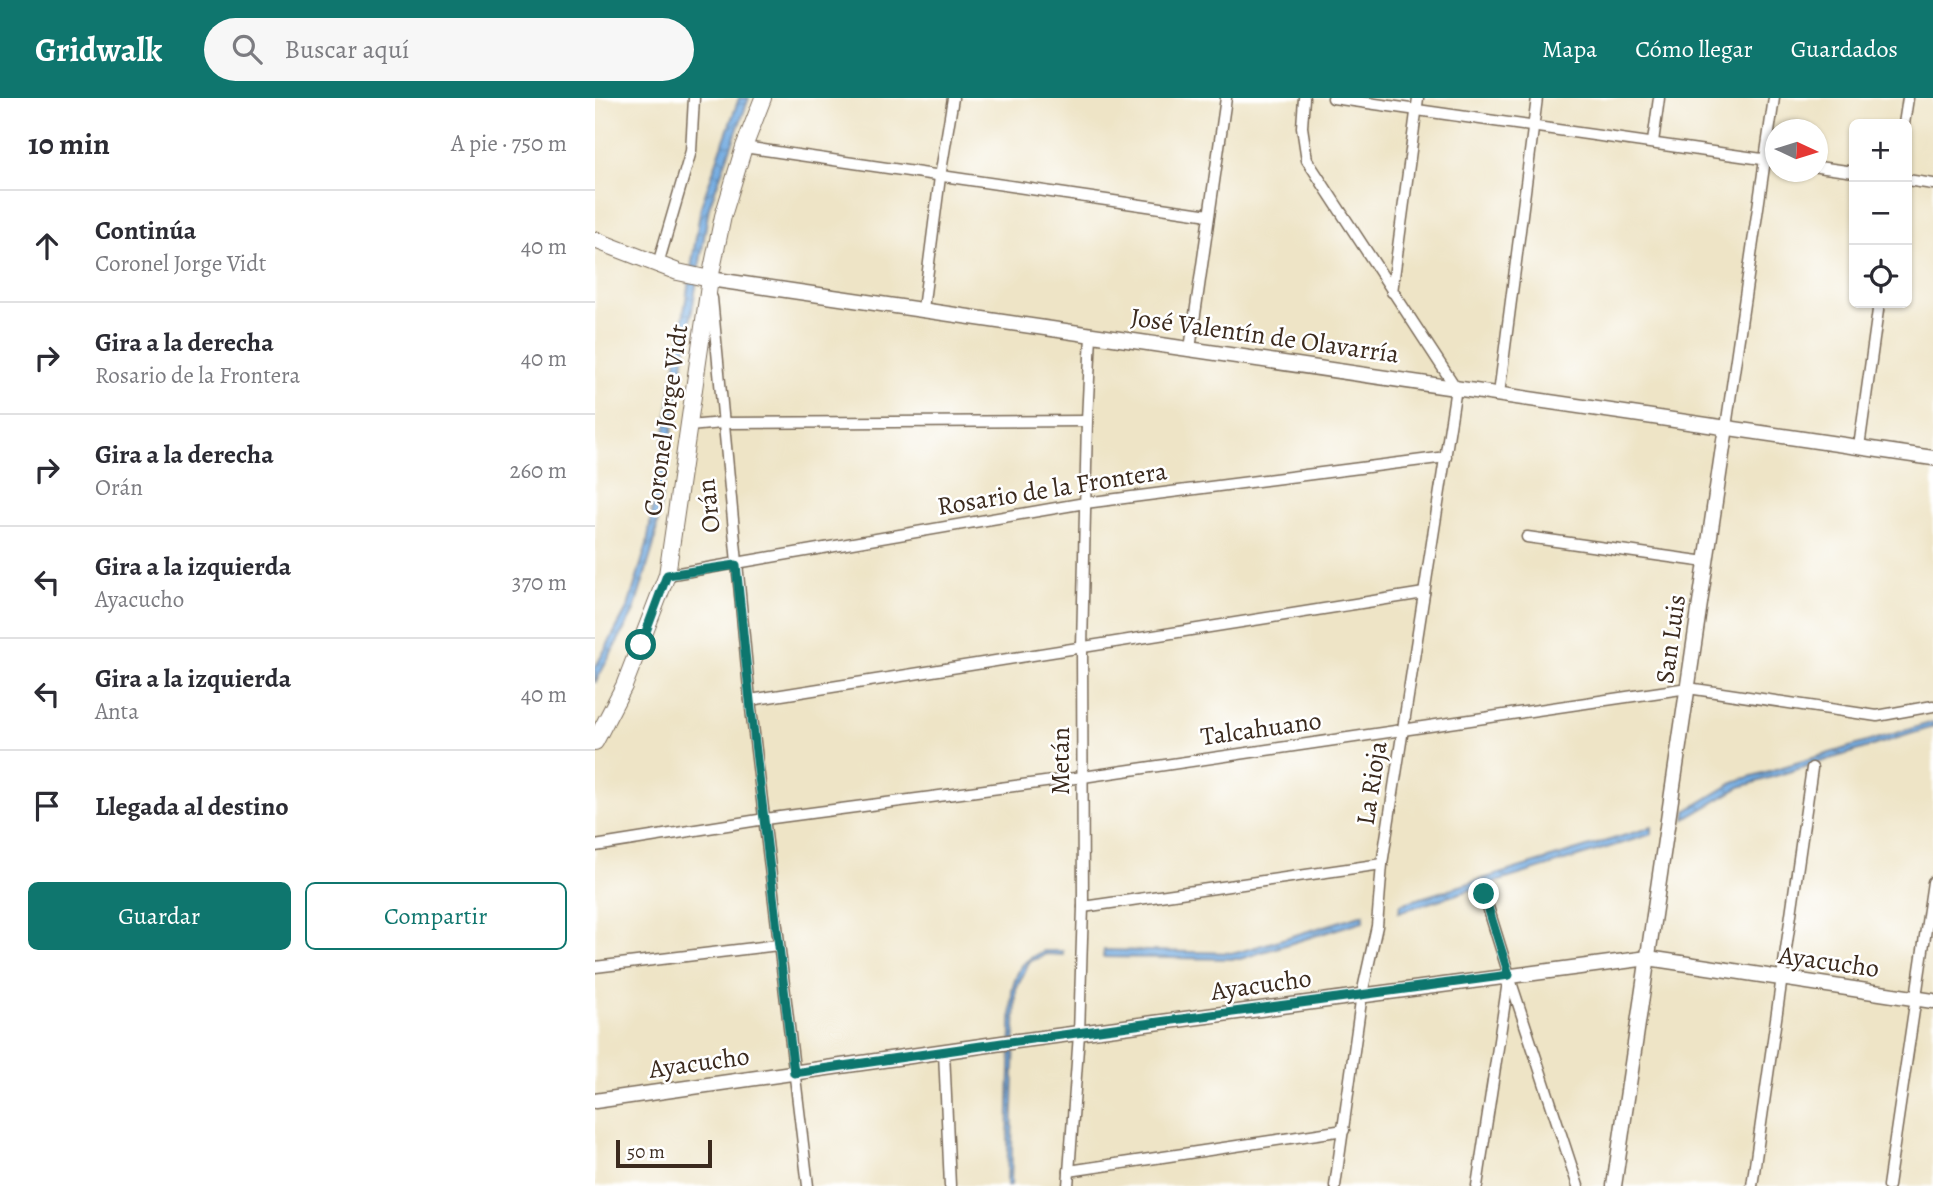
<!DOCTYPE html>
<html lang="es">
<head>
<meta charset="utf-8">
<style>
	:root { --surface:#fff; --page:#f7f7f7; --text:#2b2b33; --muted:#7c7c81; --line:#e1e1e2; --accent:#0f766e }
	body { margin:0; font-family:Alegreya,serif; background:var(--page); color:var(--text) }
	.controls { position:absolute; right:21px; top:21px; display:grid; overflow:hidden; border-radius:10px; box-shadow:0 2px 5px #0004 }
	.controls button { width:63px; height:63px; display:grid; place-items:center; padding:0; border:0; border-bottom:2px solid var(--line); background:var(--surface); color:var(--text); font:35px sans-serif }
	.compass { position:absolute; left:1170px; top:21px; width:63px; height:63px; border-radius:50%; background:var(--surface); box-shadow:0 2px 5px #0004; rotate:94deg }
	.scale { position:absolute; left:21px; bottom:18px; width:96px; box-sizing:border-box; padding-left:7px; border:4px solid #3b2a1e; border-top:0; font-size:19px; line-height:24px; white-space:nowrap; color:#3b2a1e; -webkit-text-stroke:5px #fff; paint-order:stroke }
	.stop { position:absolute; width:21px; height:21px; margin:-16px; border:5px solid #0f766e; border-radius:50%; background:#fff }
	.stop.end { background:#0f766e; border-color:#fff; box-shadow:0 2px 7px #0008 }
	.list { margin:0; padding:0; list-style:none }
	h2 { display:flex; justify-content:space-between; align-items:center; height:91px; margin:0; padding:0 28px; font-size:30px }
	h2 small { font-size:23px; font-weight:400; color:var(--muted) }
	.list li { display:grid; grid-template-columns:46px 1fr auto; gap:21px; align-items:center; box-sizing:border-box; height:112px; padding:0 28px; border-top:2px solid var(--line) }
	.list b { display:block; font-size:26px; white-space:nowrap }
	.list p { margin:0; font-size:23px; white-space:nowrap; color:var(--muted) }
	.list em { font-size:23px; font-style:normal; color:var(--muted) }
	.actions { display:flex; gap:14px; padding:21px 28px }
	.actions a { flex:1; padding:16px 0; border:2px solid var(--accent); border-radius:10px; text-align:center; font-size:24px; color:var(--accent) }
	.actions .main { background:var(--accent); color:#fff }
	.icon { flex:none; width:38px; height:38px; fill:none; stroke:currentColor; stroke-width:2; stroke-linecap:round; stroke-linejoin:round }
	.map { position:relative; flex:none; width:1338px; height:1088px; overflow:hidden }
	header { display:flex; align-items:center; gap:42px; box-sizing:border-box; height:98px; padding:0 35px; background:var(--accent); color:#fff }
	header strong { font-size:33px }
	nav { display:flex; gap:38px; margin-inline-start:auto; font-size:24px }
	.search { width:490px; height:63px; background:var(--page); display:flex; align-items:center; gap:18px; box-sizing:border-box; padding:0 24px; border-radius:38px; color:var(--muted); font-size:26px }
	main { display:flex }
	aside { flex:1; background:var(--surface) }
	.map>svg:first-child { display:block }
	.water { fill:url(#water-waves); stroke:#566a80; stroke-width:2 }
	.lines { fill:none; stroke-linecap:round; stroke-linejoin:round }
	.minor-casing { stroke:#7a6b59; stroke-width:13 }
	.tertiary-casing { stroke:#7a6b59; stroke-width:17 }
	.secondary-casing { stroke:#7a6b59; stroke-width:18 }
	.minor { stroke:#fff; stroke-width:10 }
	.tertiary { stroke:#fff; stroke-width:14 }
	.secondary { stroke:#fff; stroke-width:16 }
	.route { stroke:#0f766e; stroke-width:9 }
	.labels { text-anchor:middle; stroke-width:5; stroke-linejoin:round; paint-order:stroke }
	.street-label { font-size:26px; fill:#3b2a1e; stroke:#fff }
</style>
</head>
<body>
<header>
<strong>Gridwalk</strong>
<div class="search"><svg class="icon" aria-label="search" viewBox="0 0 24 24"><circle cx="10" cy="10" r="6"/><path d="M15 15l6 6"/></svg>Buscar aquí</div>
<nav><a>Mapa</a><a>Cómo llegar</a><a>Guardados</a></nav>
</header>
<main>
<aside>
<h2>10 min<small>A pie · 750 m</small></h2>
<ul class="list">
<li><svg class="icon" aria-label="ahead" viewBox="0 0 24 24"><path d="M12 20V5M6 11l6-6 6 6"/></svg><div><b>Continúa</b><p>Coronel Jorge Vidt</p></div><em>40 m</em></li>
<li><svg class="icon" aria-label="right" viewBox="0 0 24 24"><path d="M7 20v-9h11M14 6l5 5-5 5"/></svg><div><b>Gira a la derecha</b><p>Rosario de la Frontera</p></div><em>40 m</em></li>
<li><svg class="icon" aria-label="right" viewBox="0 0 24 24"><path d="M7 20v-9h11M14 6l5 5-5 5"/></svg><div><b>Gira a la derecha</b><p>Orán</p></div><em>260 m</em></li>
<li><svg class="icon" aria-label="left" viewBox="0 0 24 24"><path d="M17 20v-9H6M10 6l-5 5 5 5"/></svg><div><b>Gira a la izquierda</b><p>Ayacucho</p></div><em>370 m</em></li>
<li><svg class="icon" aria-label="left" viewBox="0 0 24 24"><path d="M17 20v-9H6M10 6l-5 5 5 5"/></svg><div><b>Gira a la izquierda</b><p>Anta</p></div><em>40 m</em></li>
<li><svg class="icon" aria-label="arrive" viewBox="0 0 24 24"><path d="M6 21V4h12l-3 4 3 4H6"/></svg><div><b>Llegada al destino</b></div></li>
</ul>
<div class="actions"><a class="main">Guardar</a><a>Compartir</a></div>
</aside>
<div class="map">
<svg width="1338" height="1088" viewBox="0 0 1338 1088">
	<defs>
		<pattern id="water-waves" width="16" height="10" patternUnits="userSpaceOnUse" patternTransform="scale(1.75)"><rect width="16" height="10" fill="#71aae1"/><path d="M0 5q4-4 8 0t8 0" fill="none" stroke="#5e8bb6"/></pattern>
	</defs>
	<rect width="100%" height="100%" fill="#fff"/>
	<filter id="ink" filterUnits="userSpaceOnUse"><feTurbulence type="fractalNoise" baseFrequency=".0143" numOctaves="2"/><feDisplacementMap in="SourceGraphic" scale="14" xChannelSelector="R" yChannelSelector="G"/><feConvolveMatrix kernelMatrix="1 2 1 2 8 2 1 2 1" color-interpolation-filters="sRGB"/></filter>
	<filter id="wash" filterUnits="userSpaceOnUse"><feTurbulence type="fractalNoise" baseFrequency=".00686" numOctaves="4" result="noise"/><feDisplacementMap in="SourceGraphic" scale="28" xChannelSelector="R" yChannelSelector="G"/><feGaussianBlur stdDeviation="1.57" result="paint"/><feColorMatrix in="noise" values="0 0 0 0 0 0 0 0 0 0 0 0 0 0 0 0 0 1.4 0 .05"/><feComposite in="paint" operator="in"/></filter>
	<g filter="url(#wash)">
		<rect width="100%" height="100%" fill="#eee4c6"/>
		<g class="water">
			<path d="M144 0H154L114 109 59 446 39 513 0 585V570L33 509 52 446 106 108Z"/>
			<path d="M1338 624V629L1145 689 1090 721 1091 713 1141 683Z"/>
			<path d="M1057 729V736L804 814 806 806Z"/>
			<path d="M769 816 768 823 645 861 508 859 509 852 641 855Z"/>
			<path d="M449 853H468V857L451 856 434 864 421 892 416 1088H412L417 892C423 869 428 862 449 853Z"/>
		</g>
	</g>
	<g filter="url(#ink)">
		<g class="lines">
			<g class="minor-casing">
				<g id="minor">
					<path d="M709 0 707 29 712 62 861 290 787 766 782 828 767 896 740 1088"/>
					<path d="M738 0 1181 63"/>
					<path d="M1309 26 1313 0"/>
					<path d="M1058 44 1064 0"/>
					<path d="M149 49 614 117"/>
					<path d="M1223 69 1259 74"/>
					<path d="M1312 82 1338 86"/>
					<path d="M63 166 96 53 99 0"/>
					<path d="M797 194 823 0"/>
					<path d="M117 200 155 602 213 1088"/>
					<path d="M328 211 345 79 358 0"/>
					<path d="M595 251 631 0"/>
					<path d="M904 296 942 0"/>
					<path d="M94 328 127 325 492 323"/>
					<path d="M1131 329 1179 0"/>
					<path d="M1264 349 1284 205"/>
					<path d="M932 439 1111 464"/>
					<path d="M72 477 490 405 851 359"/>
					<path d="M155 602 829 495"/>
					<path d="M0 748 170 721 488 679 1093 590 1282 618 1338 608"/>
					<path d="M488 809 787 766"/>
					<path d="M0 869 183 847"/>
					<path d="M915 881 983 1088"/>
					<path d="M349 954 355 1088"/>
					<path d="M474 1073 749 1032"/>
					<path d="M473 1088 484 936 488 809 487 550 492 323 496 237"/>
					<path d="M882 1088 914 877 889 796"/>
					<path d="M1157 1088 1217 670"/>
					<path d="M1293 1088 1338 784"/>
				</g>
			</g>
			<g class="tertiary-casing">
				<g id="tertiary">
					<path d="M115 181 1338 360"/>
					<path d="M0 1003 407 945 1053 860 1338 903"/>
					<path d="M1019 1088 1131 329"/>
				</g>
			</g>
			<g class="secondary-casing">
				<g id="secondary">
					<path d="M0 142 83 174 115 181"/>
					<path d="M0 644 29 588 72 477 115 181 128 118 149 49 168 0"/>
				</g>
			</g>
			<use href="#minor" class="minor"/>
			<use href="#tertiary" class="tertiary"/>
			<use href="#secondary" class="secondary"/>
		</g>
	</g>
	<g class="lines" filter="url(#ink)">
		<path class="route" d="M46 547 72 477 141 467 155 603 199 975 407 945 914 877 889 796"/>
	</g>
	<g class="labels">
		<g class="street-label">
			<text transform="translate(670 237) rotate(8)" y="9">José Valentín de Olavarría</text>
			<text transform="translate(70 322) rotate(-82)" y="9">Coronel Jorge Vidt</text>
			<text transform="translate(457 390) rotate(-9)" y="9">Rosario de la Frontera</text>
			<text transform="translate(113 408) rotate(-96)" y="9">Orán</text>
			<text transform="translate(1075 541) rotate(-82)" y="9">San Luis</text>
			<text transform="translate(666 630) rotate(-8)" y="9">Talcahuano</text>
			<text transform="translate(465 663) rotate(-90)" y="9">Metán</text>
			<text transform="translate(776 685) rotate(-81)" y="9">La Rioja</text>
			<text transform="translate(1234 863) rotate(8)" y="9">Ayacucho</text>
			<text transform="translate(666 886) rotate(-8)" y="9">Ayacucho</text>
			<text transform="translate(104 964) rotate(-8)" y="9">Ayacucho</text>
		</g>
	</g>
</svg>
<div class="controls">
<button>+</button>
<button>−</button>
<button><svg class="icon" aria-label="locate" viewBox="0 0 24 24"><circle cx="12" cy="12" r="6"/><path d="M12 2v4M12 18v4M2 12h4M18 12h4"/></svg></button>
</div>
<svg class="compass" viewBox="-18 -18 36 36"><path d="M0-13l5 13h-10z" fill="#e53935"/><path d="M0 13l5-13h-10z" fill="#7c7c81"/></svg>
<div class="scale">50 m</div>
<div class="stop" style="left:46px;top:547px"></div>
<div class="stop end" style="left:889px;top:796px"></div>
</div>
</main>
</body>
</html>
